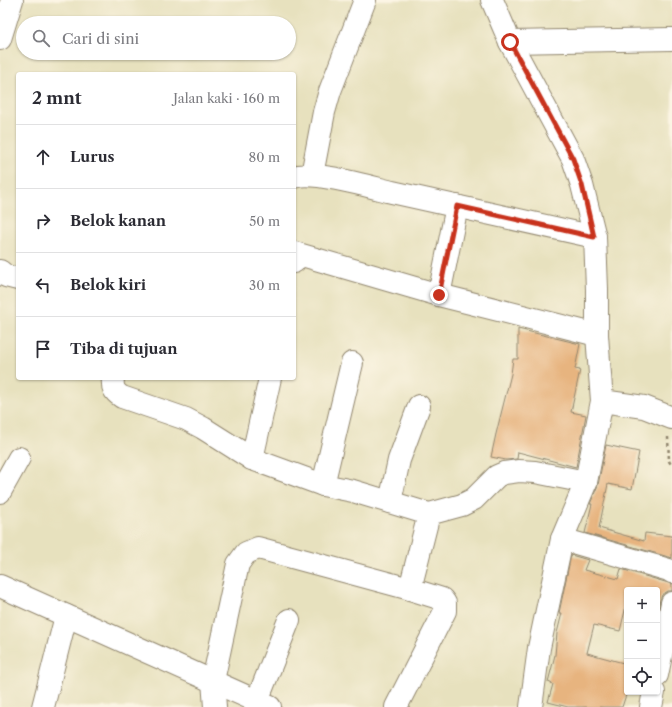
<!DOCTYPE html>
<html lang="id">
<head>
<meta charset="utf-8">
<style>
	:root { --surface:#fff; --page:#f7f7f7; --text:#2b2b33; --muted:#7c7c81; --line:#e1e1e2 }
	body { margin:0; font-family:"Libre Caslon Text",serif; background:var(--page); color:var(--text) }
	.controls { position:absolute; right:12px; bottom:12px; display:grid; overflow:hidden; border-radius:4px; box-shadow:0 1px 3px #0004 }
	.controls button { width:36px; height:36px; display:grid; place-items:center; padding:0; border:0; border-bottom:1px solid var(--line); background:var(--surface); color:var(--text); font:20px sans-serif }
	.stop { position:absolute; width:12px; height:12px; margin:-9px; border:3px solid #c8321e; border-radius:50%; background:#fff }
	.stop.end { background:#c8321e; border-color:#fff; box-shadow:0 1px 4px #0008 }
	.list { margin:0; padding:0; list-style:none }
	h2 { display:flex; justify-content:space-between; align-items:center; height:52px; margin:0; padding:0 16px; font-size:17px }
	h2 small { font-size:13px; font-weight:400; color:var(--muted) }
	.list li { display:grid; grid-template-columns:26px 1fr auto; gap:12px; align-items:center; box-sizing:border-box; height:64px; padding:0 16px; border-top:1px solid var(--line) }
	.list b { display:block; font-size:15px; white-space:nowrap }
	.list em { font-size:13px; font-style:normal; color:var(--muted) }
	.icon { flex:none; width:22px; height:22px; fill:none; stroke:currentColor; stroke-width:2; stroke-linecap:round; stroke-linejoin:round }
	.map { position:relative; flex:none; width:672px; height:707px; overflow:hidden }
	.search { position:absolute; background:var(--surface); box-shadow:0 1px 3px #0004; left:16px; top:16px; width:280px; height:44px; display:flex; align-items:center; gap:10px; box-sizing:border-box; padding:0 14px; border-radius:22px; color:var(--muted); font-size:15px }
	.panel { position:absolute; background:var(--surface); box-shadow:0 1px 3px #0004; left:16px; top:72px; width:280px; height:308px; border-radius:4px }
	.map>svg:first-child { display:block }
	.building { fill:#e7b47f }
	.lines { fill:none; stroke-linecap:round; stroke-linejoin:round }
	.minor-casing { stroke:#91866e; stroke-width:24 }
	.path { stroke:#91866e; stroke-width:2.5; stroke-dasharray:3 3; stroke-linecap:butt }
	.minor { stroke:#fff; stroke-width:22 }
	.route { stroke:#c8321e; stroke-width:5 }
</style>
</head>
<body>
<div class="map">
<svg width="672" height="707" viewBox="0 0 672 707">
	<rect width="100%" height="100%" fill="#fcf5e5"/>
	<filter id="ink" filterUnits="userSpaceOnUse"><feTurbulence type="fractalNoise" baseFrequency=".025" numOctaves="2"/><feDisplacementMap in="SourceGraphic" scale="8" xChannelSelector="R" yChannelSelector="G"/><feConvolveMatrix kernelMatrix="1 2 1 2 8 2 1 2 1" color-interpolation-filters="sRGB"/></filter>
	<filter id="wash" filterUnits="userSpaceOnUse"><feTurbulence type="fractalNoise" baseFrequency=".012" numOctaves="4" result="noise"/><feDisplacementMap in="SourceGraphic" scale="16" xChannelSelector="R" yChannelSelector="G"/><feGaussianBlur stdDeviation="0.9" result="paint"/><feColorMatrix in="noise" values="0 0 0 0 0 0 0 0 0 0 0 0 0 0 0 0 0 1.4 0 .05"/><feComposite in="paint" operator="in"/></filter>
	<g filter="url(#wash)">
		<rect width="100%" height="100%" fill="#e7e1be"/>
		<g id="blocks">
			<g class="building">
				<path d="M518 329 580 344 575 369 580 370 571 412 586 415 576 467 518 452 517 459 506 460 491 457 496 434 511 374 513 359H518Z"/>
				<path d="M606 445 639 452 632 489 608 484 599 528 644 541 645 533 672 536V558L585 533 592 504H590L598 485Z"/>
				<path d="M571 555 588 560 584 570 618 579 621 569 672 584V591H668L662 595 660 600 657 612V590H627V602L620 631 594 625 587 653 627 664V692L622 707H568L548 702 553 684 548 682 555 655 557 633 562 613H559Z"/>
			</g>
		</g>
	</g>
	<g filter="url(#ink)">
		<use href="#blocks" fill-opacity="0" stroke="#91866e" stroke-width="1"/>
		<g class="lines">
			<g class="minor-casing">
				<g id="minor">
					<path d="M492 0 510 42 573 159 582 185 595 237 597 289V335L602 401 586 482 562 539 539 648 531 707"/>
					<path d="M0 39 12 0"/>
					<path d="M510 42 672 39"/>
					<path d="M312 175 324 112 330 91 365 0"/>
					<path d="M294 177C313 170 371 187 392 192 460 207 527 222 595 237"/>
					<path d="M294 262 295 253 439 295 597 335"/>
					<path d="M0 271 6 276 18 279"/>
					<path d="M439 295 457 206"/>
					<path d="M113 378C112 388 114 392 122 397L186 419 203 428 252 459 323 485 353 491 429 514 462 505 474 499 497 476 504 473 519 471 535 472 586 482"/>
					<path d="M602 401 644 407 672 418"/>
					<path d="M252 459 270 378"/>
					<path d="M323 485 352 363"/>
					<path d="M0 492 19 458"/>
					<path d="M390 502 399 460 419 406"/>
					<path d="M562 539 669 570 672 572"/>
					<path d="M0 586 270 707"/>
					<path d="M657 675 672 603"/>
					<path d="M257 701 289 620"/>
					<path d="M43 707 66 616"/>
					<path d="M215 707 213 681 238 564 246 553 258 548 410 589"/>
					<path d="M396 707 445 611V603L442 599 410 589 429 514"/>
					<path d="M651 707 654 692"/>
				</g>
			</g>
			<path class="path" d="M668 437 669 461 672 466"/>
			<use href="#minor" class="minor"/>
		</g>
	</g>
	<g class="lines" filter="url(#ink)">
		<path class="route" d="M439 295 457 206 594 237 582 185 573 159 510 42"/>
	</g>
</svg>
<div class="controls">
<button>+</button>
<button>−</button>
<button><svg class="icon" aria-label="locate" viewBox="0 0 24 24"><circle cx="12" cy="12" r="6"/><path d="M12 2v4M12 18v4M2 12h4M18 12h4"/></svg></button>
</div>
<div class="stop" style="left:510px;top:42px"></div>
<div class="stop end" style="left:439px;top:295px"></div>
<div class="search"><svg class="icon" aria-label="search" viewBox="0 0 24 24"><circle cx="10" cy="10" r="6"/><path d="M15 15l6 6"/></svg>Cari di sini</div>
<section class="panel">
<h2>2 mnt<small>Jalan kaki · 160 m</small></h2>
<ul class="list">
<li><svg class="icon" aria-label="ahead" viewBox="0 0 24 24"><path d="M12 20V5M6 11l6-6 6 6"/></svg><div><b>Lurus</b></div><em>80 m</em></li>
<li><svg class="icon" aria-label="right" viewBox="0 0 24 24"><path d="M7 20v-9h11M14 6l5 5-5 5"/></svg><div><b>Belok kanan</b></div><em>50 m</em></li>
<li><svg class="icon" aria-label="left" viewBox="0 0 24 24"><path d="M17 20v-9H6M10 6l-5 5 5 5"/></svg><div><b>Belok kiri</b></div><em>30 m</em></li>
<li><svg class="icon" aria-label="arrive" viewBox="0 0 24 24"><path d="M6 21V4h12l-3 4 3 4H6"/></svg><div><b>Tiba di tujuan</b></div></li>
</ul>
</section>
</div>
</body>
</html>
